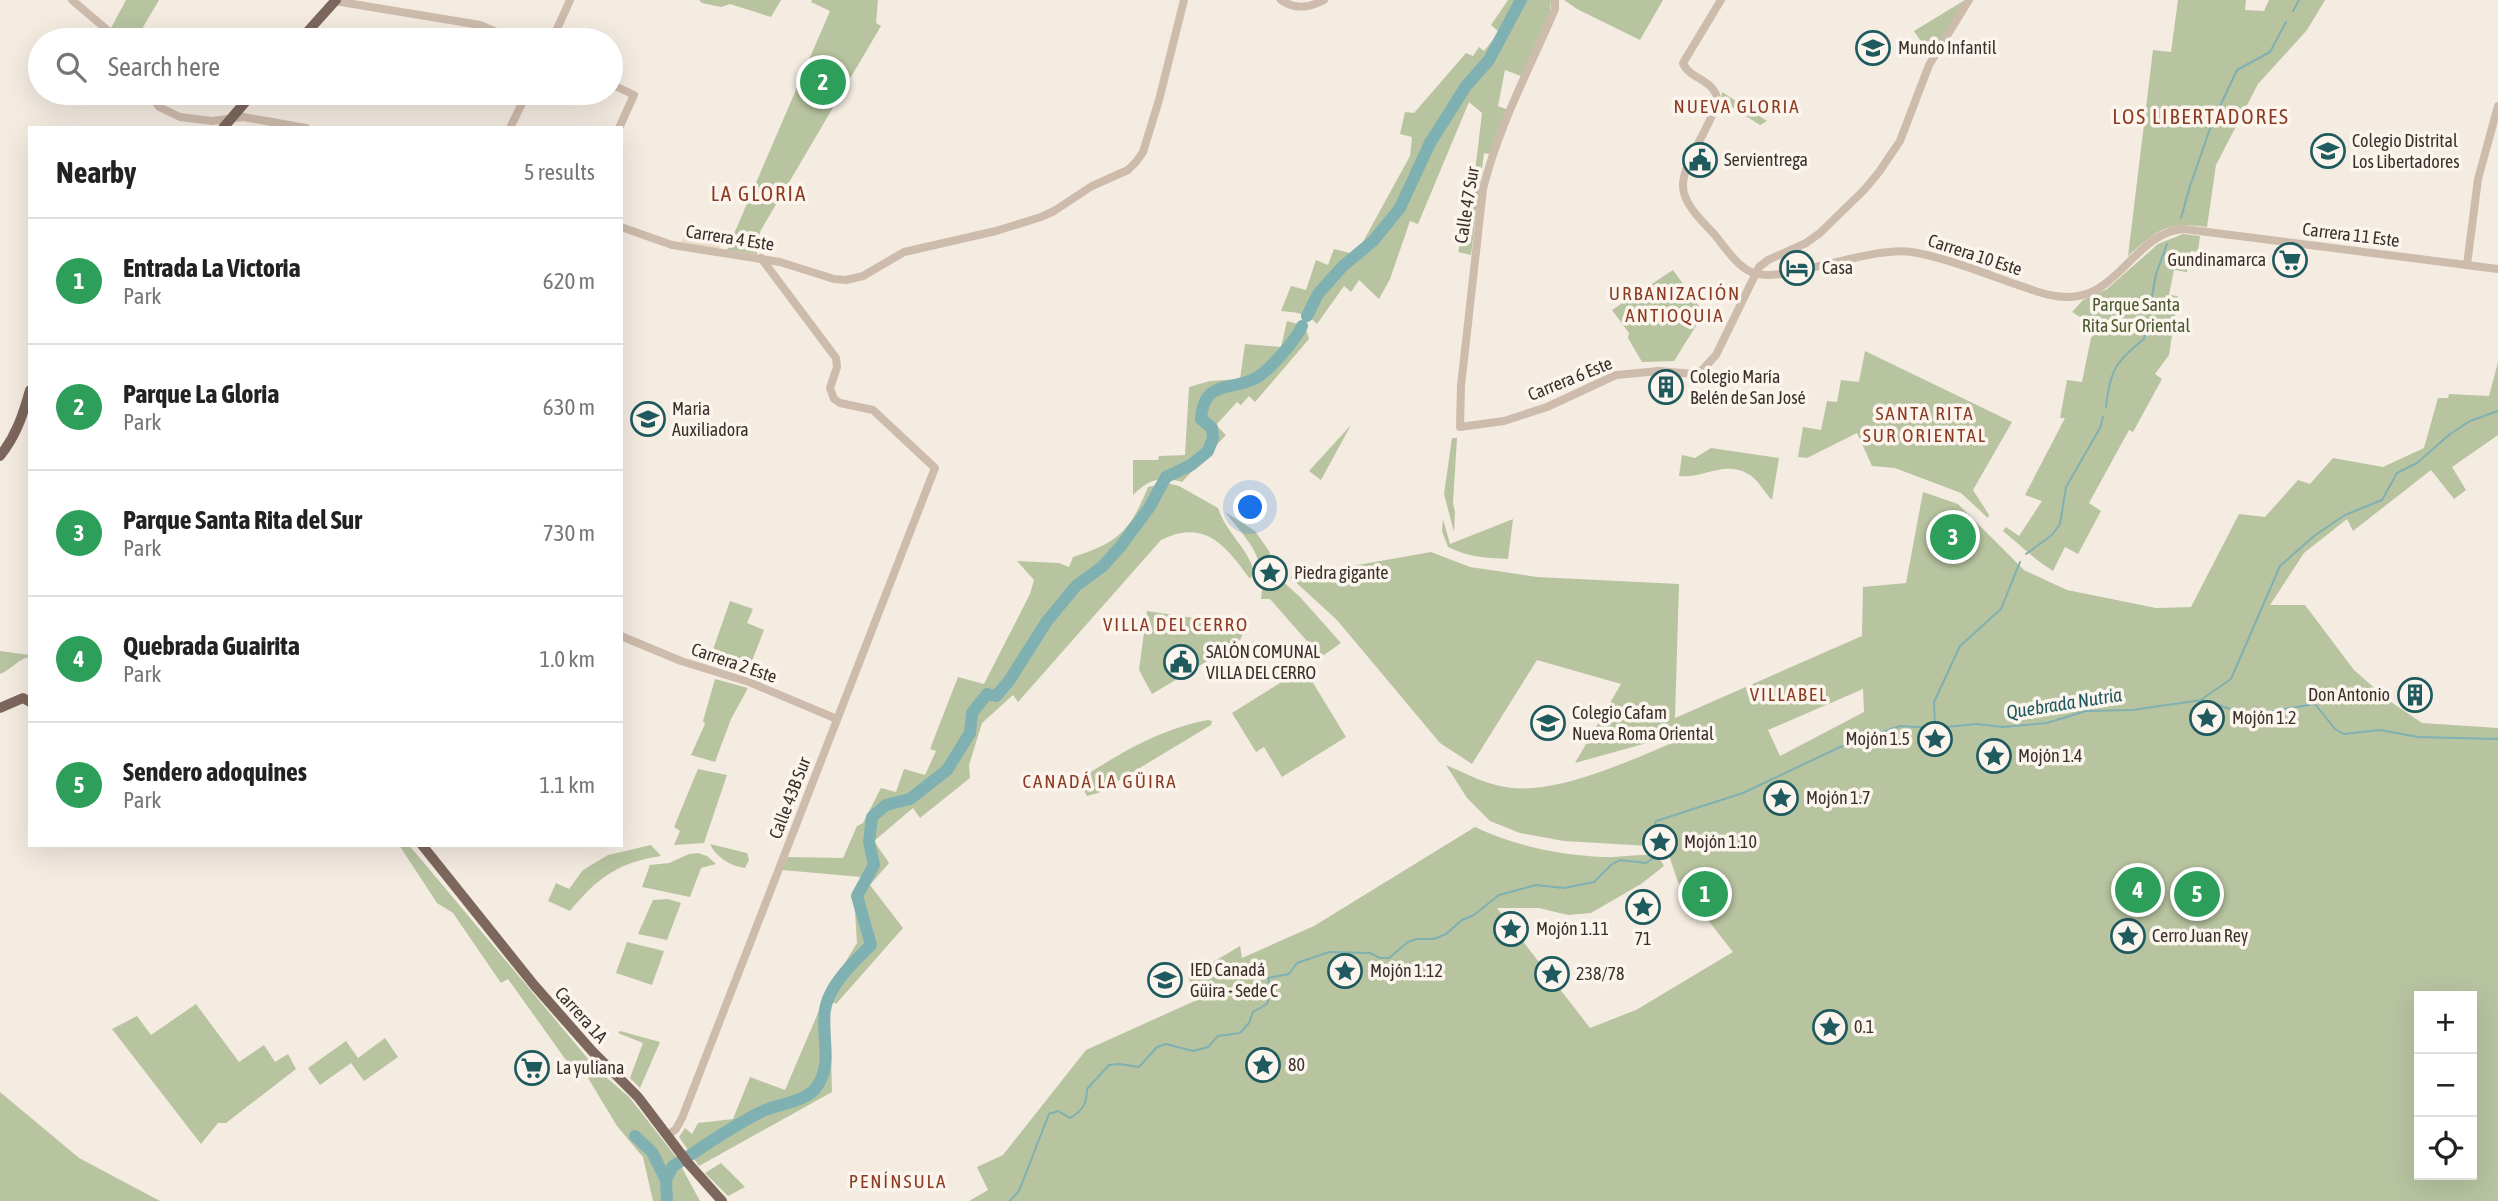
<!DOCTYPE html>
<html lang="en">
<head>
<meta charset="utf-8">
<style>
	:root { --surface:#fff; --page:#f6f6f6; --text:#222; --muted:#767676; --line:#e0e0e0; --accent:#db2777 }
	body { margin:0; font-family:"Asap Condensed",sans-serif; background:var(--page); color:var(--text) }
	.controls { position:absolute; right:21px; bottom:21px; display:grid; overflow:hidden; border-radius:0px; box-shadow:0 7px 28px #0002 }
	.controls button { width:63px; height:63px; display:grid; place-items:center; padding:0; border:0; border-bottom:2px solid var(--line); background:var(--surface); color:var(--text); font:35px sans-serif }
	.you { position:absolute; left:1251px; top:508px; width:24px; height:24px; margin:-18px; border:5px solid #fff; border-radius:50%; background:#1a73e8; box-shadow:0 0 0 10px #1a73e833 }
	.badge { display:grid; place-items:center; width:46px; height:46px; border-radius:50%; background:var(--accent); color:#fff; font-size:23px; font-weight:700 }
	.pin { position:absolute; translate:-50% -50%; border:4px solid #fff; box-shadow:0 2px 7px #0006 }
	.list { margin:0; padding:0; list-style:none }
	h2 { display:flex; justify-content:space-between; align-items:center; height:91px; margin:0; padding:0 28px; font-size:30px }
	h2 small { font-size:23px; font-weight:400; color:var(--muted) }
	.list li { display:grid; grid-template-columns:46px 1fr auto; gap:21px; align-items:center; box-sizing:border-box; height:126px; padding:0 28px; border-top:2px solid var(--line) }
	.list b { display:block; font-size:26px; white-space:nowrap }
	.list p { margin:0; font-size:23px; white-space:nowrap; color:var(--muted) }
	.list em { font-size:23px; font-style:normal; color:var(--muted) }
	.icon { flex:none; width:38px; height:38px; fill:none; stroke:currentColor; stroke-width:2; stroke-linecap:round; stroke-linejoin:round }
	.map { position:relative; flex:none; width:2498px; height:1201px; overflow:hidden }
	.search { position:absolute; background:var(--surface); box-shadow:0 7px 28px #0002; left:28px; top:28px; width:595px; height:77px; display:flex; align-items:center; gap:18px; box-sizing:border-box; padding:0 24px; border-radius:38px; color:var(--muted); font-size:26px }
	.panel { position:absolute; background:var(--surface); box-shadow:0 7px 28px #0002; left:28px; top:126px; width:595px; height:721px; border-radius:0px }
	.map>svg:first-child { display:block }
	.green { fill:#b8c4a0; fill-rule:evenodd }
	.plaza { fill:#ecdcc8 }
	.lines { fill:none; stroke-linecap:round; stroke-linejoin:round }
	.stream { stroke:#7fb0b2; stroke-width:2 }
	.river { stroke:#7fb0b2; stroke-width:12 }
	.minor { stroke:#cdbbac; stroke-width:8 }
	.major { stroke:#7d675c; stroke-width:10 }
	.labels { text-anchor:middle; stroke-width:7; stroke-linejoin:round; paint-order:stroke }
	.poi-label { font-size:18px; fill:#3b302b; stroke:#fbf5ee; text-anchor:start }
	.street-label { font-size:18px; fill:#3b302b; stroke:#fbf5ee }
	.park-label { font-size:18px; fill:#4a5a2e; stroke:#fbf5ee }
	.neighbourhood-label { font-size:19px; letter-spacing:2px; fill:#8c3b22; stroke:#fbf5ee }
	.water-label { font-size:19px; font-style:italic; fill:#1f5a5e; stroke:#fbf5ee }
	.quarter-label { font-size:21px; letter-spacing:2px; fill:#8c3b22; stroke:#fbf5ee }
</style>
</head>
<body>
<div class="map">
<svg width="2498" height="1201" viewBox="0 0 2498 1201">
	<rect width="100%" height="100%" fill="#f4ebe1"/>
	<g class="green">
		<path d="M126 0H159L139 34 143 40H125L111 28Z"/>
		<path d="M699 0H781L771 17 730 4 721 7 702 3Z"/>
		<path d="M812 0H878L876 23 881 26 761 230 756 243 757 254 727 250 830 11 811 2Z"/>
		<path d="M1508 0H1551L1550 12 1521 76 1505 70 1498 106 1508 110 1489 154 1484 153 1471 255 1458 252 1471 205 1482 113 1469 102 1418 224 1410 221 1390 279 1379 299 1359 280 1351 292 1344 286 1317 324C1307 313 1295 312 1281 311L1291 286 1306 290 1316 260 1328 265 1334 249 1354 254 1359 249 1410 156 1412 137 1400 134 1405 112 1414 113 1466 53 1473 56 1479 47 1484 51 1499 32 1491 25Z"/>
		<path d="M1564 0H1663L1640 40 1577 9Z"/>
		<path d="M1965 0 1931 56 1914 31Z"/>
		<path d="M2178 0H2246L2245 10 2264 11 2269 0H2325L2307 30 2258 84 2216 165 2207 227C2165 222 2158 230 2128 256L2153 50 2171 52Z"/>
		<path d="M1722 92 1767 121 1760 125 1721 100Z"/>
		<path d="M2183 234 2200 236 2198 252 2191 251 2187 272 2174 270 2169 295 2178 296 2169 355 2155 374 2162 379 2133 432 2129 430 2089 503 2101 511 2078 554 2065 547 2053 571 2037 560 2003 531 2006 527 2019 536 2042 501 2025 495 2065 418H2060L2067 380 2082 382 2091 338 2099 329 2072 312 2083 300 2107 289 2158 244Z"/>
		<path d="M1673 270 1704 313 1674 361 1642 362 1628 338 1629 333 1612 310Z"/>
		<path d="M1287 321 1305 326 1309 339 1255 402 1249 396 1241 405 1237 402 1216 425 1226 435 1182 482C1162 475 1147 480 1133 495V460H1158L1159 456 1185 455 1189 387 1210 381 1240 379 1245 344 1281 347Z"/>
		<path d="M1865 351 2012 422 1973 490 1989 515 1988 518 1961 493 1895 468 1872 466 1857 433 1807 458 1798 457 1803 427 1821 430 1827 401 1837 402 1841 380 1859 382Z"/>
		<path d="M2498 362V435L2452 467 2466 490 2454 499 2431 470 2353 531 2347 519 2304 553 2270 605H2305L2354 670 2388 700 2422 723 2498 728V1201H969L988 1190 977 1167 1003 1155 1086 1050 1199 999 1188 977 1240 946 1242 958 1314 926 1475 827C1515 846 1559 855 1603 857 1622 858 1639 853 1658 856L1664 866 1641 884 1591 913 1568 915 1539 908H1497L1590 1028 1636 1010 1733 952 1678 882 1666 847 1564 841 1520 833 1490 821 1467 798 1446 765C1467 774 1489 786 1512 788 1566 793 1641 755 1692 735L1686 726 1647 743 1575 763 1621 684 1537 660 1472 764 1440 743 1337 620 1290 577 1431 552 1470 567 1537 577 1679 584 1675 718 1862 636 1863 587 1906 583 1923 492 1958 504 2024 570 2067 590 2156 608 2191 607 2239 514 2265 517 2298 480 2310 484 2333 458 2383 467 2424 448 2438 398H2448L2449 394 2489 396ZM1863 689 1864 712 1780 756 1768 730ZM2472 996V1175H2419V996Z"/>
		<path d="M1351 425 1321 480 1309 471Z"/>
		<path d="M1452 438H1457L1453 503 1455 512 1454 532 1444 494Z"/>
		<path d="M1711 448 1779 458 1772 500C1764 492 1759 481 1750 475 1725 459 1703 479 1679 476L1682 455 1695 458Z"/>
		<path d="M1167 483 1179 486 1218 508C1226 533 1249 549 1254 572L1250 579C1226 546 1205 518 1161 540L1018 702 1013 695 982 723 969 765 970 778 920 818 913 808 874 841 889 863 870 885 903 928 836 1004 824 997 857 943 854 896 861 877 782 870 788 857 843 858 857 826 863 823 881 788 896 792 904 769 925 775 936 751 930 749 958 677 984 684 1030 594 1034 580 1017 561 1059 563 1069 567 1073 557C1118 543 1130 531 1148 487Z"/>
		<path d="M1225 512 1255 531 1269 551 1279 578 1300 597 1341 643 1321 657 1270 599H1261C1267 557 1249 542 1225 512Z"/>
		<path d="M1443 519 1450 544 1513 519 1508 559C1486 558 1468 557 1448 547L1442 531Z"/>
		<path d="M730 601 753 609 747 623 764 630 746 676 709 661Z"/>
		<path d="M1147 611 1247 626 1240 640 1231 647 1152 694 1139 670Z"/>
		<path d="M0 651 30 655V657C19 658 11 670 0 674Z"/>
		<path d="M1304 668 1346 737 1282 777 1264 747 1256 752 1232 713Z"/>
		<path d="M715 679 748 688 731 719 715 762 691 755 705 724 703 721Z"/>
		<path d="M1208 720 1212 721 1211 725 1098 793 1087 796 1078 780C1121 753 1157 730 1208 720Z"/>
		<path d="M698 769 727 775 704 843 674 845 680 831 674 827Z"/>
		<path d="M710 844 747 853 749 860 745 868C730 866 716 857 710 844Z"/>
		<path d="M399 845H409L589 1060 576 1074 508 979 501 983 453 913 437 903Z"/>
		<path d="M651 845 661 856C619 862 597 878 570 911L548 901 556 883 569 889 583 870 608 855Z"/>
		<path d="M698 853 707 856 716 864 701 868 690 897 642 887 650 865 669 863 689 854Z"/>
		<path d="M668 899 681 903 667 940 638 934 653 900Z"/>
		<path d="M627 942 664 951 652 985 616 973Z"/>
		<path d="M196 1004 239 1062 264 1045 275 1062 288 1054 296 1069 226 1123H218L201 1144 112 1029 137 1016 151 1035Z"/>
		<path d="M821 1006 830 1014 832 1092 699 1166 679 1137 685 1128 692 1134 698 1123 733 1119 750 1077 785 1090Z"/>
		<path d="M620 1031 660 1042 640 1088 630 1078 643 1043 618 1033Z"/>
		<path d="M385 1038 398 1057 364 1081 351 1063 320 1085 308 1068 346 1041 358 1058Z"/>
		<path d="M598 1070 630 1098 676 1157 700 1201H653L643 1157 617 1126 588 1078Z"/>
		<path d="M0 1092 79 1158 160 1201H0Z"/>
		<path d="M721 1163 745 1187 728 1196 705 1173Z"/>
	</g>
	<path class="plaza" d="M688 225 723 241 719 249 681 243Z"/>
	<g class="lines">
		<g class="stream">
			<path d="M2293 11 2299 0"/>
			<path d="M2181 218 2190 186 2212 123 2237 70 2270 52 2286 22"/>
			<path d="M2150 308 2156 274 2167 244"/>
			<path d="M2106 407C2110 371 2115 362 2144 339L2148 318"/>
			<path d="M2026 554 2052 535 2060 524 2066 487 2100 428 2103 417"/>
			<path d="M2202 699 2231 679 2280 566 2314 536 2345 515 2382 500 2397 473 2417 463 2450 434 2470 421 2498 411"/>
			<path d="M1935 726 1934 702 1960 646 2001 609 2020 562"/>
			<path d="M1654 841 1653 831 1656 821 1743 793 1840 747 1900 726 1936 728 1977 724 2003 727 2047 723 2086 711 2132 710 2202 700 2249 715 2315 704 2335 729 2344 734 2380 730 2418 737 2498 739"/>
			<path d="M1010 1201 1019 1191 1049 1114 1058 1111 1070 1118C1083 1111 1087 1103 1087 1089L1109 1065 1120 1064 1139 1067 1157 1047 1166 1044 1193 1051 1208 1047 1218 1036 1240 1033 1249 1023 1253 1012 1267 1004 1271 990 1268 978 1289 974 1297 963 1329 952 1370 953 1380 958H1389L1408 942 1416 939H1434L1446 934 1462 920 1474 915 1499 895 1536 885 1564 888 1594 882 1611 865 1620 860 1646 863 1655 857"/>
		</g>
		<g class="river">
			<path d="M1307 316 1318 294 1342 267 1373 241 1400 208 1430 143 1466 86 1489 60 1521 0"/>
			<path d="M635 1136 652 1152 666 1180"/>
			<path d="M667 1201 666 1180 673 1166C702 1148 730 1127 761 1112 778 1103 807 1103 818 1085 834 1060 819 1031 826 1005 832 982 855 961 871 945L857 896 874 865 869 842 872 817 886 805 910 799 947 770 970 733 972 713 987 694 996 696 1009 681 1047 621 1076 586 1103 566 1120 547 1149 508 1166 477 1191 465 1208 451 1213 438 1212 428 1201 419C1204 379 1230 392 1256 378 1269 371 1296 340 1302 326"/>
		</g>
		<g class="minor">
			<path d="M72 0 119 40"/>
			<path d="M1281 0C1295 10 1309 8 1324 0"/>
			<path d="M1555 0V9C1530 68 1498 127 1483 189L1461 386 1460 427 1504 421 1547 407 1616 375 1659 371 1694 374 1703 369 1716 355 1759 267 1768 260 1806 243 1820 233 1865 189 1879 172 1900 141 1929 65 1969 0"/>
			<path d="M1721 0 1683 63C1689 79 1713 79 1717 98 1714 123 1682 163 1683 186 1683 204 1703 222 1714 234 1725 247 1735 264 1751 272 1778 286 1869 245 1912 252 1947 258 1983 273 2018 285 2038 292 2058 300 2079 296 2121 288 2140 231 2184 229L2498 269"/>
			<path d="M335 1 480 25 516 40"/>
			<path d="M552 40 570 0"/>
			<path d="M611 84 634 95 619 128"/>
			<path d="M149 93 159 107 180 117 212 121 243 117 306 128"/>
			<path d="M510 128 527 93"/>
			<path d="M621 227 672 245 780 262 834 279 846 280 863 276 904 252 996 231 1041 217 1054 211 1092 186 1128 170 1136 162 1143 152 1159 100 1184 0"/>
			<path d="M2467 265 2478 179 2498 106"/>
			<path d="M621 636 681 661 749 682 837 719"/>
			<path d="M668 1135 676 1129 682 1118 935 468 873 410 840 403 834 399 830 388 837 367 836 358 761 258"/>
		</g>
		<g class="major">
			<path d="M300 40 336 0"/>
			<path d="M223 128 253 93"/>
			<path d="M0 456C16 436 23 415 30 390"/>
			<path d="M0 708 23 698 30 702"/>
			<path d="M422 845 534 985 592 1051 638 1097 688 1163 722 1201"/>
		</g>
	</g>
	<defs>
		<g id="school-ring" transform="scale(1.75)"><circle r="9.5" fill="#fbf5ee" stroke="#1f5a5e" stroke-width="1.5"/><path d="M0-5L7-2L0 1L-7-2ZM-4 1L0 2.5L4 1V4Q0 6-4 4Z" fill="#1f5a5e"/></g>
		<g id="civic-ring" transform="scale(1.75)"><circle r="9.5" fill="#fbf5ee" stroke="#1f5a5e" stroke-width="1.5"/><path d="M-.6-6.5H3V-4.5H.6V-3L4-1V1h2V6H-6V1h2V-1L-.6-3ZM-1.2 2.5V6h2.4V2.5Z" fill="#1f5a5e"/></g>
		<g id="supermarket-ring" transform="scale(1.75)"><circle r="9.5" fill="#fbf5ee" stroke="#1f5a5e" stroke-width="1.5"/><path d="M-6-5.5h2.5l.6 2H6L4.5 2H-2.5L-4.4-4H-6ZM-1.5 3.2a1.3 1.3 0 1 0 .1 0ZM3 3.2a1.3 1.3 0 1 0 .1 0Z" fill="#1f5a5e"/></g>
		<g id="hotel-ring" transform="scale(1.75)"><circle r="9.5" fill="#fbf5ee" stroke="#1f5a5e" stroke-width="1.5"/><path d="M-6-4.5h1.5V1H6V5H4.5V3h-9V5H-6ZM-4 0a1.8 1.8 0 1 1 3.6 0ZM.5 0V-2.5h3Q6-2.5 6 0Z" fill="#1f5a5e"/></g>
		<g id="building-ring" transform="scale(1.75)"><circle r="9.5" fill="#fbf5ee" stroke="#1f5a5e" stroke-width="1.5"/><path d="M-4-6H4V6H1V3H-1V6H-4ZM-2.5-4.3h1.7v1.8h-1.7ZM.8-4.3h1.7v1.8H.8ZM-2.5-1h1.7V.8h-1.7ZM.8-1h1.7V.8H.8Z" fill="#1f5a5e"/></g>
		<g id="university-ring" transform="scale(1.75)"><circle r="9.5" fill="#fbf5ee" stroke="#1f5a5e" stroke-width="1.5"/><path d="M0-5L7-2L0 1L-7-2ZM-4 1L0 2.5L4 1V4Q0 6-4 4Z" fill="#1f5a5e"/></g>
		<g id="sight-ring" transform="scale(1.75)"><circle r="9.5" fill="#fbf5ee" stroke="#1f5a5e" stroke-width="1.5"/><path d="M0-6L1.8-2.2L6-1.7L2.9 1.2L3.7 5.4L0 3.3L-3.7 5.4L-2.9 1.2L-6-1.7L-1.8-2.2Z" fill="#1f5a5e"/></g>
	</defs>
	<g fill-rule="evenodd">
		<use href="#school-ring" x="1873" y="48"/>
		<use href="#school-ring" x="2328" y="151"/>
		<use href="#civic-ring" x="1700" y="160"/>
		<use href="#supermarket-ring" x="2290" y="260"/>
		<use href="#hotel-ring" x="1797" y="268"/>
		<use href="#building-ring" x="1666" y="387"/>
		<use href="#university-ring" x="648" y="419"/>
		<use href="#sight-ring" x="1270" y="573"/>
		<use href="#civic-ring" x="1181" y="662"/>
		<use href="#building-ring" x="2415" y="695"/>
		<use href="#sight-ring" x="2207" y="718"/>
		<use href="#school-ring" x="1548" y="723"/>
		<use href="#sight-ring" x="1935" y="739"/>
		<use href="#sight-ring" x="1994" y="756"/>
		<use href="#sight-ring" x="1781" y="798"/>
		<use href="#sight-ring" x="1660" y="842"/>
		<use href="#sight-ring" x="1643" y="907"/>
		<use href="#sight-ring" x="1511" y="929"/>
		<use href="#sight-ring" x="2128" y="936"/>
		<use href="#sight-ring" x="1345" y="971"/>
		<use href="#sight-ring" x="1552" y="974"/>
		<use href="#school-ring" x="1165" y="980"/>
		<use href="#sight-ring" x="1830" y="1027"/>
		<use href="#sight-ring" x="1263" y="1065"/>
		<use href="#supermarket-ring" x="532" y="1068"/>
	</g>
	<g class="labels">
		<g class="poi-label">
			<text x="1898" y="54">Mundo Infantil</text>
			<text x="2352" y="147">Colegio Distrital<tspan x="2352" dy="21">Los Libertadores</tspan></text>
			<text x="1724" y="166">Servientrega</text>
			<text x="2266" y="266" text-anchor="end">Gundinamarca</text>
			<text x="1822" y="274">Casa</text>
			<text x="1690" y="383">Colegio María<tspan x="1690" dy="21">Belén de San José</tspan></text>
			<text x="672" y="415">Maria<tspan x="672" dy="21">Auxiliadora</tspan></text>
			<text x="1294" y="579">Piedra gigante</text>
			<text x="1206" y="658">SALÓN COMUNAL<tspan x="1206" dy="21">VILLA DEL CERRO</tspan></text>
			<text x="2390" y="701" text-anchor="end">Don Antonio</text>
			<text x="1572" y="719">Colegio Cafam<tspan x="1572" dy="21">Nueva Roma Oriental</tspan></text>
			<text x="2232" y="724">Mojón 1.2</text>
			<text x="1910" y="745" text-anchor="end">Mojón 1.5</text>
			<text x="2018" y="762">Mojón 1.4</text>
			<text x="1806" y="804">Mojón 1.7</text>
			<text x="1684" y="848">Mojón 1.10</text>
			<text x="1536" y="935">Mojón 1.11</text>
			<text x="2152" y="942">Cerro Juan Rey</text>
			<text x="1643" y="945" text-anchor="middle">71</text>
			<text x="1190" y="976">IED Canadá<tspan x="1190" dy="21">Güira - Sede C</tspan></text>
			<text x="1370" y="977">Mojón 1.12</text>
			<text x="1576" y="980">238/78</text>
			<text x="1854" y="1033">0.1</text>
			<text x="1288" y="1071">80</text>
			<text x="556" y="1074">La yuliana</text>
		</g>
		<g class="street-label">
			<text transform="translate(1467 205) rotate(-81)" y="6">Calle 47 Sur</text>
			<text transform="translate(2351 235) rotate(7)" y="6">Carrera 11 Este</text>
			<text transform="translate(730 238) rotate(9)" y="6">Carrera 4 Este</text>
			<text transform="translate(1975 255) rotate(18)" y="6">Carrera 10 Este</text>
			<text transform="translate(1570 379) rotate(-22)" y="6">Carrera 6 Este</text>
			<text transform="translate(734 663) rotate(19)" y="6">Carrera 2 Este</text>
			<text transform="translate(790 798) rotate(-69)" y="6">Calle 43B Sur</text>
			<text transform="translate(581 1015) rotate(48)" y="6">Carrera 1A</text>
		</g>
		<g class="park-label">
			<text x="2136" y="311">Parque Santa<tspan x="2136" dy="21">Rita Sur Oriental</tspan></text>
		</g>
		<g class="neighbourhood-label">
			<text x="1737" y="113">NUEVA GLORIA</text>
			<text x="1675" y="300">URBANIZACIÓN<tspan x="1675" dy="22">ANTIOQUIA</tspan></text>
			<text x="1925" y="420">SANTA RITA<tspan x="1925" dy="22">SUR ORIENTAL</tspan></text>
			<text x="1176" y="631">VILLA DEL CERRO</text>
			<text x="1789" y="701">VILLABEL</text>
			<text x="1100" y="788">CANADÁ LA GÜIRA</text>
			<text x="898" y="1188">PENÍNSULA</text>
		</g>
		<g class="water-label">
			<text transform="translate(2064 703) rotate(-9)" y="7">Quebrada Nutria</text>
		</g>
		<g class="quarter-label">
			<text x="2201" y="124">LOS LIBERTADORES</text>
			<text x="759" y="201">LA GLORIA</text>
		</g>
	</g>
</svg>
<div class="controls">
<button>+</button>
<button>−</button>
<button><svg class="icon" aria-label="locate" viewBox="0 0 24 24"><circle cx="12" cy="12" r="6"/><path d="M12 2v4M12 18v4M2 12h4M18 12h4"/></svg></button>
</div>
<div class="you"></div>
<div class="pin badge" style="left:1705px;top:894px;background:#2e9e5b">1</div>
<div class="pin badge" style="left:823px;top:82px;background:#2e9e5b">2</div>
<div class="pin badge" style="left:1953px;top:537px;background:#2e9e5b">3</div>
<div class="pin badge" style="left:2138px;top:890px;background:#2e9e5b">4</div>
<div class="pin badge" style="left:2197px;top:894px;background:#2e9e5b">5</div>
<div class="search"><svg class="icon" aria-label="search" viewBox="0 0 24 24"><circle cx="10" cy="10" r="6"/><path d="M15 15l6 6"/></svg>Search here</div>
<section class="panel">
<h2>Nearby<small>5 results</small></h2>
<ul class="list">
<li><span class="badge" style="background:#2e9e5b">1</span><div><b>Entrada La Victoria</b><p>Park</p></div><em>620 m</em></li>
<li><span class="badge" style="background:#2e9e5b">2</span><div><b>Parque La Gloria</b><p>Park</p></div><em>630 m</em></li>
<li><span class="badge" style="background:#2e9e5b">3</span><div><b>Parque Santa Rita del Sur</b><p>Park</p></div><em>730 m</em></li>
<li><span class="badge" style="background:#2e9e5b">4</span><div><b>Quebrada Guairita</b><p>Park</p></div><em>1.0 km</em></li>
<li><span class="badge" style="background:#2e9e5b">5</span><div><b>Sendero adoquines</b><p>Park</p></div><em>1.1 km</em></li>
</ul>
</section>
</div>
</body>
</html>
